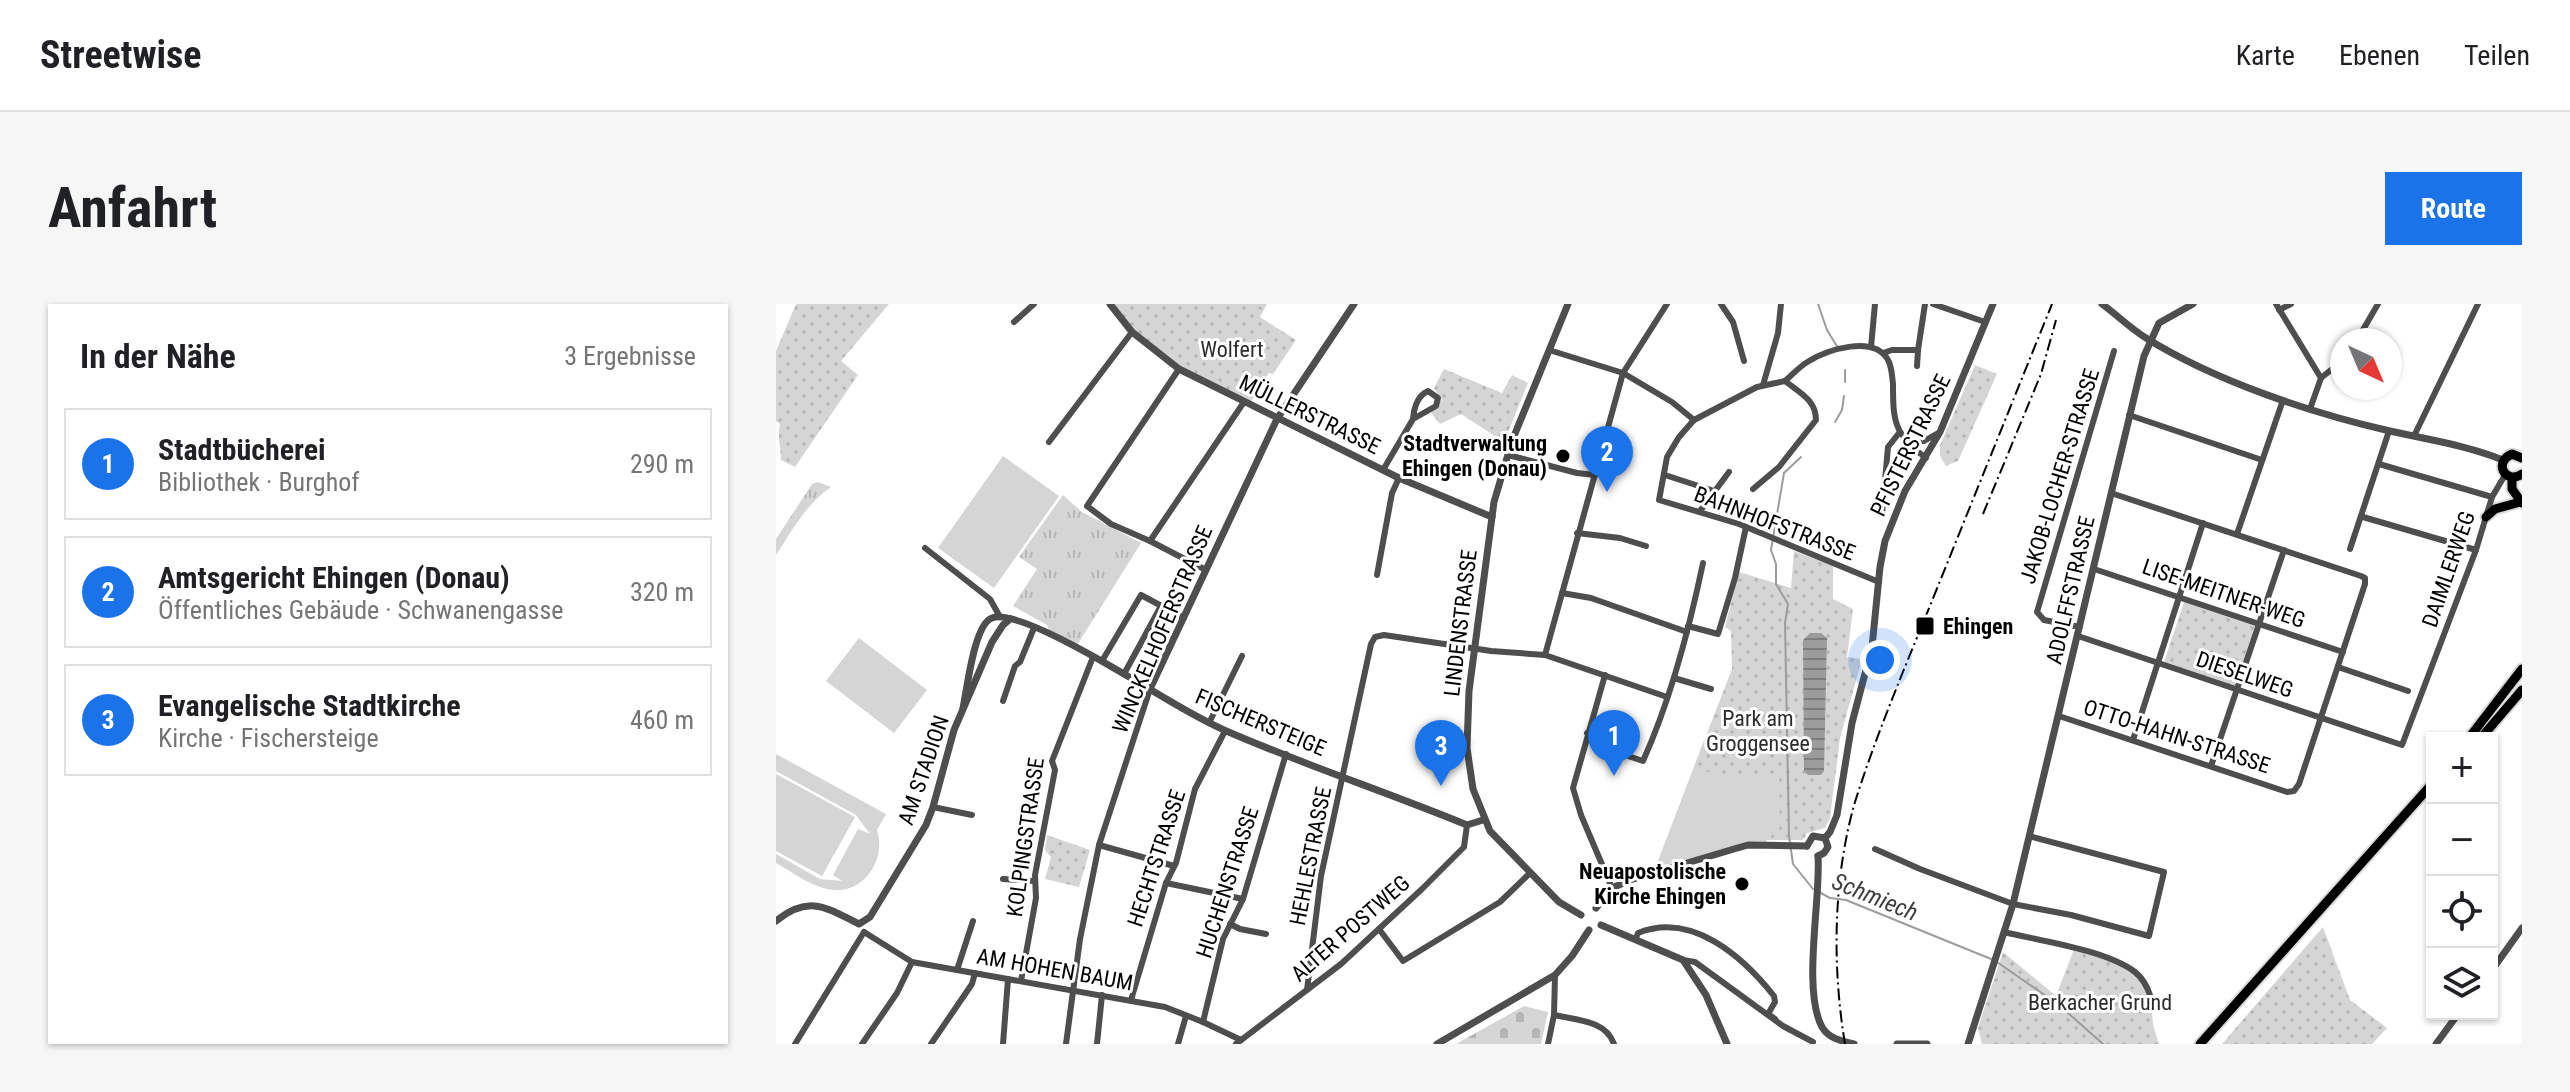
<!DOCTYPE html>
<html lang="de">
<head>
<meta charset="utf-8">
<style>
	:root { --surface:#fff; --page:#f6f6f6; --text:#202124; --muted:#757577; --line:#e0e0e0; --accent:#1a73e8 }
	body { margin:0; font-family:"Roboto Condensed",sans-serif; background:var(--page); color:var(--text) }
	.controls { position:absolute; right:24px; bottom:24px; display:grid; overflow:hidden; border-radius:0px; box-shadow:0 2px 6px #0004 }
	.controls button { width:72px; height:72px; display:grid; place-items:center; padding:0; border:0; border-bottom:2px solid var(--line); background:var(--surface); color:var(--text); font:40px sans-serif }
	.compass { position:absolute; left:1554px; top:24px; width:72px; height:72px; border-radius:50%; background:var(--surface); box-shadow:0 2px 6px #0004; rotate:136deg }
	.you { position:absolute; left:1104px; top:356px; width:28px; height:28px; margin:-20px; border:6px solid #fff; border-radius:50%; background:#1a73e8; box-shadow:0 0 0 12px #1a73e833 }
	.badge { display:grid; place-items:center; width:52px; height:52px; border-radius:50%; background:var(--accent); color:#fff; font-size:26px; font-weight:700 }
	.pin { position:absolute; translate:-50% -66px; filter:drop-shadow(0 2px 4px #0008) }
	.pin::after { content:''; position:absolute; top:42px; width:28px; height:24px; background:inherit; clip-path:polygon(0 0,100% 0,50% 100%) }
	.list { margin:0; padding:0; list-style:none }
	h2 { display:flex; justify-content:space-between; align-items:center; height:104px; margin:0; padding:0 32px; font-size:34px }
	h2 small { font-size:26px; font-weight:400; color:var(--muted) }
	.list li { display:grid; grid-template-columns:52px 1fr auto; gap:24px; align-items:center; box-sizing:border-box; height:112px; margin:0 16px 16px; padding:0 16px; border:2px solid var(--line); border-radius:0px }
	.list b { display:block; font-size:30px; white-space:nowrap }
	.list p { margin:0; font-size:26px; white-space:nowrap; color:var(--muted) }
	.list em { font-size:26px; font-style:normal; color:var(--muted) }
	.icon { flex:none; width:44px; height:44px; fill:none; stroke:currentColor; stroke-width:2; stroke-linecap:round; stroke-linejoin:round }
	.map { position:relative; flex:none; width:1746px; height:740px; overflow:hidden; border-radius:0px }
	header { display:flex; align-items:center; gap:48px; box-sizing:border-box; height:112px; padding:0 40px; background:var(--surface); border-bottom:2px solid var(--line) }
	header strong { font-size:38px }
	nav { display:flex; gap:44px; margin-inline-start:auto; font-size:28px }
	.intro { display:flex; align-items:center; justify-content:space-between; box-sizing:border-box; height:192px; padding:0 48px }
	h1 { margin:0; font-size:56px }
	.button { padding:20px 36px; border-radius:0px; background:var(--accent); color:#fff; font-size:28px; font-weight:700 }
	main { display:flex; gap:48px; padding:0 48px }
	aside { flex:1; background:var(--surface); border-radius:0px; box-shadow:0 2px 6px #0004 }
	.map>svg:first-child { display:block }
	.grass { fill:url(#grass-tufts) }
	.cemetery { fill:url(#cemetery-stones) }
	.park { fill:url(#park-dots) }
	.pitch { fill:#d5d5d5 }
	.water { fill:url(#water-rules) }
	.lines { fill:none; stroke-linecap:round; stroke-linejoin:round }
	.stream { stroke:#9c9c9c; stroke-width:2 }
	.primary-casing { stroke:#dbdbdb; stroke-width:13 }
	.minor { stroke:#4e4e4e; stroke-width:6 }
	.tertiary { stroke:#4e4e4e; stroke-width:7 }
	.primary { stroke:#000; stroke-width:9 }
	.rail { stroke:#000; stroke-width:2; stroke-dasharray:12 4 2 4; stroke-linecap:butt }
	.poi-dot { fill:#000; stroke:#fff; stroke-width:3 }
	.labels { text-anchor:middle; stroke-width:6; stroke-linejoin:round; paint-order:stroke }
	.park-label { font-size:22px; fill:#2c2c2c; stroke:#fff }
	.street-label { font-size:22px; fill:#000; stroke:#fff }
	.poi-label { font-size:22px; font-weight:bold; fill:#000; stroke:#fff; text-anchor:end }
	.water-label { font-size:24px; font-style:italic; fill:#3d3d3d; stroke:#fff }
</style>
</head>
<body>
<header>
<strong>Streetwise</strong>
<nav><a>Karte</a><a>Ebenen</a><a>Teilen</a></nav>
</header>
<div class="intro"><h1>Anfahrt</h1><a class="button">Route</a></div>
<main>
<aside>
<h2>In der Nähe<small>3 Ergebnisse</small></h2>
<ul class="list">
<li><span class="badge">1</span><div><b>Stadtbücherei</b><p>Bibliothek · Burghof</p></div><em>290 m</em></li>
<li><span class="badge">2</span><div><b>Amtsgericht Ehingen (Donau)</b><p>Öffentliches Gebäude · Schwanengasse</p></div><em>320 m</em></li>
<li><span class="badge">3</span><div><b>Evangelische Stadtkirche</b><p>Kirche · Fischersteige</p></div><em>460 m</em></li>
</ul>
</aside>
<div class="map">
<svg width="1746" height="740" viewBox="0 0 1746 740">
	<defs>
		<pattern id="grass-tufts" width="24" height="20" patternUnits="userSpaceOnUse" patternTransform="scale(2)"><rect width="24" height="20" fill="#d5d5d5"/><path d="M3 7l-1-3M5 7V3M7 7l1-3M15 17l-1-3M17 17v-4M19 17l1-3" fill="none" stroke="#b5b5b5"/></pattern>
		<pattern id="cemetery-stones" width="16" height="16" patternUnits="userSpaceOnUse" patternTransform="scale(2)"><rect width="16" height="16" fill="#d5d5d5"/><path d="M2 7V4a2 2 0 0 1 4 0v3zM10 15v-3a2 2 0 0 1 4 0v3z" fill="#b5b5b5"/></pattern>
		<pattern id="park-dots" width="8" height="8" patternUnits="userSpaceOnUse" patternTransform="scale(2)"><rect width="8" height="8" fill="#d5d5d5"/><path d="M2 2h.1M6 6h.1" fill="none" stroke="#b5b5b5" stroke-width="1.8" stroke-linecap="round"/></pattern>
		<pattern id="water-rules" width="6" height="5" patternUnits="userSpaceOnUse" patternTransform="scale(2)"><rect width="6" height="5" fill="#9c9c9c"/><path d="M0 2.5h6" fill="none" stroke="#7d7d7d"/></pattern>
	</defs>
	<rect width="100%" height="100%" fill="#fff"/>
	<g class="grass">
		<path d="M42 178 55 183C30 200 16 227 0 251V235L36 180Z"/>
		<path d="M287 191 306 208 365 239 300 343 275 330 271 321 237 302 261 265 243 253Z"/>
	</g>
	<path class="cemetery" d="M748 702 772 708 765 740H680Z"/>
	<g class="park">
		<path d="M20 0H113L65 57 82 71 19 163 5 156C5 143 1 132 4 120L0 117V47Z"/>
		<path d="M334 0H491L484 13 520 36 497 70 493 69 473 101 403 65 356 28Z"/>
		<path d="M1199 61 1221 70 1182 157 1170 162 1164 152V141Z"/>
		<path d="M668 65 726 89 736 71 752 79 728 138 685 110 664 120 655 109 666 96 658 84Z"/>
		<path d="M1018 247 1057 262V295L1077 305 1071 353 1086 355 1064 434 1054 514 1049 524 1031 529 1027 536H991L983 474 962 475 917 465 956 365 955 327 949 323 963 268 1015 284Z"/>
		<path d="M1408 298 1479 322 1459 382 1388 358Z"/>
		<path d="M271 531 314 546 303 583 269 575 275 553 269 546Z"/>
		<path d="M1547 623 1574 696 1611 724 1596 740H1446Z"/>
		<path d="M1298 645 1337 656 1360 669 1375 694 1377 721 1383 740H1206L1202 724 1227 648 1280 692Z"/>
	</g>
	<g class="pitch">
		<path d="M227 152 283 192 218 284 162 244Z"/>
		<path d="M83 334 151 386 118 429 50 377Z"/>
		<path d="M0 450 110 510 101 526C111 557 86 593 51 585 33 581 16 568 0 559V550L44 575 66 577 57 571 82 525 94 530 80 511 0 467Z"/>
		<path d="M917 465C949 472 972 477 1003 468L1004 523 991 536 989 542 972 541 877 570Z"/>
		<path d="M0 470 79 513 46 572 0 547Z"/>
	</g>
	<path class="water" d="M1034 329H1045L1051 334 1048 467 1045 471H1032L1028 467 1027 336Z"/>
	<g class="lines">
		<g class="stream">
			<path d="M1042 0 1051 26 1062 44"/>
			<path d="M1069 66V78"/>
			<path d="M1059 118 1066 106 1068 92"/>
			<path d="M1025 153 1008 169 995 246 1000 260V280L1012 300 1009 319 1013 532 1017 560 1037 585"/>
			<path d="M1043 588 1054 594 1070 596 1215 655"/>
			<path d="M1221 658 1283 701 1327 740"/>
		</g>
		<g class="primary-casing">
			<g id="primary">
				<path d="M1746 154 1736 150C1717 158 1729 181 1746 170"/>
				<path d="M1736 174V185L1746 199"/>
				<path d="M1710 213 1719 205 1744 198"/>
				<path d="M1693 434 1746 365"/>
				<path d="M1705 434 1746 386"/>
				<path d="M1424 740 1656 480"/>
			</g>
		</g>
		<g class="minor">
			<path d="M945 0 957 18 968 57"/>
			<path d="M1157 0 1209 18"/>
			<path d="M1500 0 1545 74 1534 105"/>
			<path d="M1503 6 1515 0"/>
			<path d="M238 18 258 0"/>
			<path d="M1581 36 1602 0"/>
			<path d="M1095 43 1099 0"/>
			<path d="M773 46 847 69 896 98 918 116"/>
			<path d="M1107 49 1116 46H1142L1149 0"/>
			<path d="M1141 62 1142 46"/>
			<path d="M1545 74 1566 57"/>
			<path d="M1009 77C1017 70 1024 62 1033 57 1052 45 1098 31 1112 56 1116 63 1116 72 1117 80 1117 118 1118 130 1150 154"/>
			<path d="M987 81 1002 29 1005 0"/>
			<path d="M1353 111 1486 156"/>
			<path d="M1638 132 1702 0"/>
			<path d="M273 138 356 28"/>
			<path d="M1131 138 1148 137 1164 128"/>
			<path d="M732 151 801 169 819 171"/>
			<path d="M1603 160 1716 193"/>
			<path d="M607 166 637 115C638 103 641 92 652 87L662 94 660 102 637 115"/>
			<path d="M889 171 938 187"/>
			<path d="M977 185 1003 163 1040 116C1040 96 1024 89 1009 77L981 83 918 116 903 133 891 153 883 196 963 220 1103 278"/>
			<path d="M924 207 953 168"/>
			<path d="M1106 210 1112 143 1123 129"/>
			<path d="M1587 213 1700 246"/>
			<path d="M801 229 844 234 870 242"/>
			<path d="M1461 230 1507 96"/>
			<path d="M374 237 335 220 311 202 403 65"/>
			<path d="M149 244 214 295 224 313"/>
			<path d="M1574 245 1613 127"/>
			<path d="M1318 265 1567 348"/>
			<path d="M430 266 374 237 468 98"/>
			<path d="M601 271 616 189 623 174"/>
			<path d="M786 289 815 294 911 328"/>
			<path d="M912 322 942 330 959 274 970 223"/>
			<path d="M1304 323 1268 316 1261 308 1338 47"/>
			<path d="M1302 332 1626 441 1700 246 1716 193 1729 171"/>
			<path d="M769 351 847 69 891 0"/>
			<path d="M326 357 365 291 408 314"/>
			<path d="M1562 363 1632 387"/>
			<path d="M348 370 385 302"/>
			<path d="M829 371 797 484 805 511 836 584"/>
			<path d="M898 374 935 385"/>
			<path d="M227 397 239 362 244 358 258 324"/>
			<path d="M1283 412 1511 488 1518 487 1523 480 1589 280V274L1585 272 1335 189"/>
			<path d="M433 419 466 352"/>
			<path d="M811 429 852 452 867 457C895 395 913 326 927 259"/>
			<path d="M1357 436 1427 219"/>
			<path d="M1435 462 1508 246"/>
			<path d="M157 503 196 511"/>
			<path d="M323 541 398 562"/>
			<path d="M1099 545 1144 565 1237 600 1295 611 1373 632 1388 568 1253 532"/>
			<path d="M227 575 258 577"/>
			<path d="M390 579 467 595"/>
			<path d="M454 620 464 625 490 630"/>
			<path d="M603 625 627 657 724 598 754 569"/>
			<path d="M88 628 136 658 389 703 427 718 465 736"/>
			<path d="M1228 628C1265 637 1330 646 1359 668 1368 675 1372 684 1375 694"/>
			<path d="M860 634 862 629C916 607 967 653 998 692L999 698 992 710 999 715"/>
			<path d="M907 656 919 658 1007 722 1037 738"/>
			<path d="M181 666 197 617"/>
			<path d="M245 677 260 594 259 571 279 466 276 457 317 353"/>
			<path d="M531 686 545 572 595 340 599 333 608 331 715 347 769 351 891 393"/>
			<path d="M355 696 390 579 400 559 419 485 449 427"/>
			<path d="M778 711C800 716 830 716 838 740"/>
			<path d="M427 718 447 635 467 595 510 450"/>
			<path d="M19 740 88 628"/>
			<path d="M86 740 121 689 136 658"/>
			<path d="M155 740 196 680 199 669"/>
			<path d="M227 740 232 675"/>
			<path d="M290 740 304 635 323 541 374 385"/>
			<path d="M321 740 326 691"/>
			<path d="M402 740 410 712"/>
			<path d="M460 740 565 660 646 585 688 543 691 521"/>
			<path d="M772 740 778 711 779 671"/>
		</g>
		<g class="tertiary">
			<path d="M334 0 356 28 403 65 623 174 716 213"/>
			<path d="M792 0 736 137 718 198 693 387 691 444 697 485 714 527 783 598 805 611"/>
			<path d="M1326 0C1341 11 1354 24 1370 34 1439 77 1535 109 1614 127 1653 136 1690 141 1727 156"/>
			<path d="M374 385 501 115 578 0"/>
			<path d="M187 404C191 386 198 320 216 314 239 305 326 357 348 370 381 389 414 411 448 426 528 461 611 488 691 521L707 516"/>
			<path d="M1049 534 1054 528 1061 511 1076 419 1096 343 1104 263 1109 237 1129 187 1164 128 1217 0"/>
			<path d="M1031 542 1037 532 1049 534"/>
			<path d="M1042 552C1045 595 1026 686 1046 723 1053 735 1066 737 1078 740"/>
			<path d="M1042 552 1048 549 1052 543 1049 534"/>
			<path d="M820 604 836 584 854 576 958 545 972 541 1031 542"/>
			<path d="M0 617C33 590 51 604 83 620L94 613 150 521 157 503 178 426 216 338 227 321 234 315"/>
			<path d="M825 621 907 656 930 691 951 740"/>
			<path d="M1716 666 1746 624"/>
			<path d="M661 740 779 671 796 652 813 626"/>
			<path d="M1121 740H1151"/>
			<path d="M1192 740 1237 600 1368 52 1383 19 1417 0"/>
			<path d="M1660 740 1682 710"/>
		</g>
		<use href="#primary" class="primary"/>
		<g class="rail">
			<path d="M1207 210 1265 70 1280 16"/>
			<path d="M1069 740C1056 662 1057 574 1079 498 1102 425 1133 354 1162 282 1200 188 1238 94 1276 0"/>
		</g>
	</g>
	<g class="poi-dot">
		<circle cx="787" cy="152" r="8"/>
		<rect x="1139" y="312" width="20" height="20" rx="4"/>
		<circle cx="966" cy="580" r="8"/>
	</g>
	<g class="labels">
		<g class="park-label">
			<text x="456" y="53">Wolfert</text>
			<text x="982" y="422">Park am<tspan x="982" dy="25">Groggensee</tspan></text>
			<text x="1324" y="706">Berkacher Grund</text>
		</g>
		<g class="street-label">
			<text transform="translate(534 110) rotate(26)" y="8">MÜLLERSTRASSE</text>
			<text transform="translate(1134 141) rotate(-64)" y="8">PFISTERSTRASSE</text>
			<text transform="translate(1283 172) rotate(-73)" y="8">JAKOB-LOCHER-STRASSE</text>
			<text transform="translate(999 219) rotate(21)" y="8">BAHNHOFSTRASSE</text>
			<text transform="translate(1672 265) rotate(-71)" y="8">DAIMLERWEG</text>
			<text transform="translate(1294 286) rotate(-77)" y="8">ADOLFFSTRASSE</text>
			<text transform="translate(1448 289) rotate(19)" y="8">LISE-MEITNER-WEG</text>
			<text transform="translate(684 319) rotate(-83)" y="8">LINDENSTRASSE</text>
			<text transform="translate(386 325) rotate(-67)" y="8">WINCKELHOFERSTRASSE</text>
			<text transform="translate(1469 370) rotate(19)" y="8">DIESELWEG</text>
			<text transform="translate(485 418) rotate(23)" y="8">FISCHERSTEIGE</text>
			<text transform="translate(1401 432) rotate(18)" y="8">OTTO-HAHN-STRASSE</text>
			<text transform="translate(147 466) rotate(-71)" y="8">AM STADION</text>
			<text transform="translate(249 533) rotate(-82)" y="8">KOLPINGSTRASSE</text>
			<text transform="translate(534 552) rotate(-79)" y="8">HEHLESTRASSE</text>
			<text transform="translate(380 554) rotate(-72)" y="8">HECHTSTRASSE</text>
			<text transform="translate(451 578) rotate(-72)" y="8">HUCHENSTRASSE</text>
			<text transform="translate(574 624) rotate(-41)" y="8">ALTER POSTWEG</text>
			<text transform="translate(279 665) rotate(10)" y="8">AM HOHEN BAUM</text>
		</g>
		<g class="poi-label">
			<text x="771" y="147">Stadtverwaltung<tspan x="771" dy="25">Ehingen (Donau)</tspan></text>
			<text x="1167" y="330" text-anchor="start">Ehingen</text>
			<text x="950" y="575">Neuapostolische<tspan x="950" dy="25">Kirche Ehingen</tspan></text>
		</g>
		<g class="water-label">
			<text transform="translate(1099 593) rotate(22)" y="8">Schmiech</text>
		</g>
	</g>
</svg>
<div class="controls">
<button>+</button>
<button>−</button>
<button><svg class="icon" aria-label="locate" viewBox="0 0 24 24"><circle cx="12" cy="12" r="6"/><path d="M12 2v4M12 18v4M2 12h4M18 12h4"/></svg></button>
<button><svg class="icon" aria-label="layers" viewBox="0 0 24 24"><path d="M12 4l9 5-9 5-9-5zM3 14l9 5 9-5"/></svg></button>
</div>
<svg class="compass" viewBox="-18 -18 36 36"><path d="M0-13l5 13h-10z" fill="#e53935"/><path d="M0 13l5-13h-10z" fill="#757577"/></svg>
<div class="you"></div>
<div class="pin badge" style="left:838px;top:472px">1</div>
<div class="pin badge" style="left:831px;top:188px">2</div>
<div class="pin badge" style="left:665px;top:482px">3</div>
</div>
</main>
</body>
</html>
